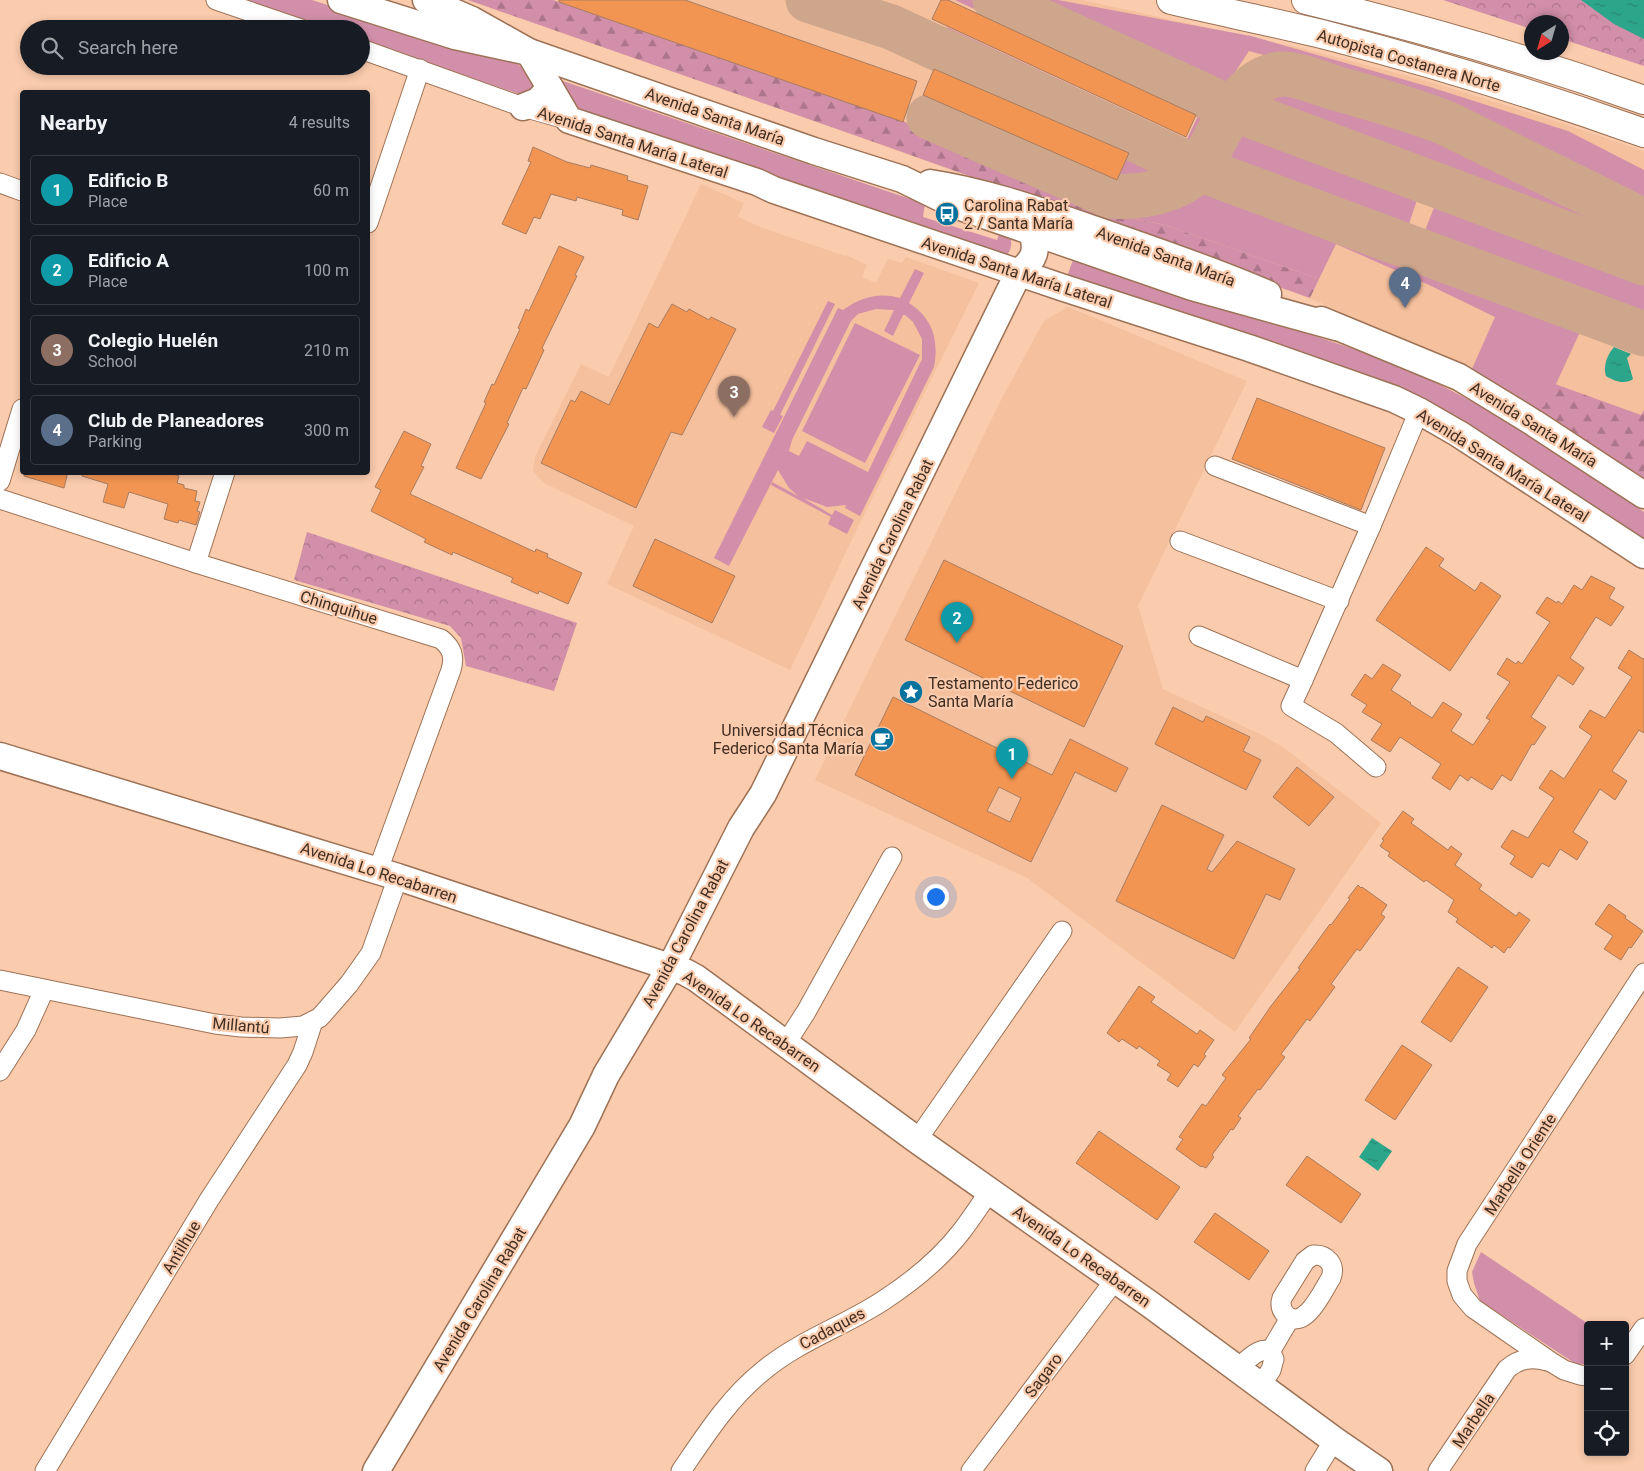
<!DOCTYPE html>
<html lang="en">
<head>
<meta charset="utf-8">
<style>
	:root { --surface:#171b24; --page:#242831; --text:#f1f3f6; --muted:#9ea1a6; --line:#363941; --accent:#1a73e8 }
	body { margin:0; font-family:Roboto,sans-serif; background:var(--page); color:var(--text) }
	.controls { position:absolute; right:15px; bottom:15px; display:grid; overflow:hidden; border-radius:5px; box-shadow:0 2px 8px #0003 }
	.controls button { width:45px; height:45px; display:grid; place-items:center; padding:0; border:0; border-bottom:1px solid var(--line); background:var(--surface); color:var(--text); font:25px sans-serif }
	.compass { position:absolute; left:1524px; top:15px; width:45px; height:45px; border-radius:50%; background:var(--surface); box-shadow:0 2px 8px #0003; rotate:217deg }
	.you { position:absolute; left:935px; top:896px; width:18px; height:18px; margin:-12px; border:4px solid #fff; border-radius:50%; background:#1a73e8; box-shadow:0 0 0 8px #1a73e833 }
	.badge { display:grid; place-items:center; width:32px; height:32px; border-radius:50%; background:var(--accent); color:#fff; font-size:16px; font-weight:700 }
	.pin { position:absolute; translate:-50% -41px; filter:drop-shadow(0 1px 2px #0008) }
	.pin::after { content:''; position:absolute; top:26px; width:18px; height:15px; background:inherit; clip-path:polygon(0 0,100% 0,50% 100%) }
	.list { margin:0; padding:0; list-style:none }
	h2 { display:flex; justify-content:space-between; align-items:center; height:65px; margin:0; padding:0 20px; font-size:21px }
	h2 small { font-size:16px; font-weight:400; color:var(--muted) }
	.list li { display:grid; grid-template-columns:32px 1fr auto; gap:15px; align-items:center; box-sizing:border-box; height:70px; margin:0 10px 10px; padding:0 10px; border:1px solid var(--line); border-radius:5px }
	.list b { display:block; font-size:19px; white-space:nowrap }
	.list p { margin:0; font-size:16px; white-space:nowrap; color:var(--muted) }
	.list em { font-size:16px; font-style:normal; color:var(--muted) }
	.icon { flex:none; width:28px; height:28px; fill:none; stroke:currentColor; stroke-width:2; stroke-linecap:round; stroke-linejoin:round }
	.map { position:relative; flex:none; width:1644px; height:1471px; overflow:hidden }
	.search { position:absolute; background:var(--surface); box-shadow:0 2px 8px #0003; left:20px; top:20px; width:350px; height:55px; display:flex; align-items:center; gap:12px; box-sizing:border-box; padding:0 18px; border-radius:28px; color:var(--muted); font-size:19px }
	.panel { position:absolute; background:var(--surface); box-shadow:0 2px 8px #0003; left:20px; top:90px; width:350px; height:385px; border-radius:5px }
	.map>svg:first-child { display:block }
	.built { fill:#f5c09d }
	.grass { fill:#d28fa9; fill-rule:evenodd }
	.forest { fill:url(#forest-firs) }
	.park { fill:url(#park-crowns) }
	.water { fill:url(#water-ripples) }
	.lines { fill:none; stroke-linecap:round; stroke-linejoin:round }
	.taxiway { stroke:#cea68c; stroke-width:45 }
	.building { fill:#f39552; stroke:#a87c60; fill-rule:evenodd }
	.street-casing { stroke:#9d7256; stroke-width:21 }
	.secondary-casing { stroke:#9d7256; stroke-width:29 }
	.highway-casing { stroke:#9d7256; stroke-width:30 }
	.street { stroke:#fff; stroke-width:19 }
	.secondary { stroke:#fff; stroke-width:26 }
	.highway { stroke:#fff; stroke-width:28 }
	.labels { text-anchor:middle; stroke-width:4.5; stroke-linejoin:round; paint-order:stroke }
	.street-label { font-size:16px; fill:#412e22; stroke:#facbad }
	.poi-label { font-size:16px; fill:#412e22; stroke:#facbad; text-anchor:start }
</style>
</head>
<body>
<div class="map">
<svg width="1644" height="1471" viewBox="0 0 1644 1471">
	<defs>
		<pattern id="forest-firs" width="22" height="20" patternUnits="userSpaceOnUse" patternTransform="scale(1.25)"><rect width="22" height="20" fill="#d28fa9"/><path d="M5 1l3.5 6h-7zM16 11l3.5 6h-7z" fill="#ac7589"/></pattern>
		<pattern id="park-crowns" width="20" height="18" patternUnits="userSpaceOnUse" patternTransform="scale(1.25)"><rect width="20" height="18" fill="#d28fa9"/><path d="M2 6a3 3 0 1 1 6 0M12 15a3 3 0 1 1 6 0" fill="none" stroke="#ac7589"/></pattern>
		<pattern id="water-ripples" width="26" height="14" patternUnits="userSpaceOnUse" patternTransform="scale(1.25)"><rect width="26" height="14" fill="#2ca68b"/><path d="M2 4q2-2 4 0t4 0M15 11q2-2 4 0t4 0" fill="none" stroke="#278871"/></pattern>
	</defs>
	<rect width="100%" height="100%" fill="#facbad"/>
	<g class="built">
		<path d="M468 0H1082L1301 48 1427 81 1550 119 1644 151V479L1524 402 1471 371 1314 300 792 113Z"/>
		<path d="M701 184 744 203 738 216 743 219 760 227 845 256 846 255 867 265 862 277 876 283 888 259 902 263 906 257 979 283 853 537 790 670 607 584 634 526 544 483 533 471 535 457 581 364 609 377Z"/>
		<path d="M1068 307 1247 381 1138 606 1163 689 1262 735 1283 747 1381 823 1235 1032 1027 878 815 780 1002 398 1044 321Z"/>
	</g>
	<g class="grass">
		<path d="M244 0H312L430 38 517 64 524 68 537 88 528 97 361 41V29H327Z"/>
		<path d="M955 0H984L1218 111 1199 150 1193 154 1182 150 942 41 947 27 1187 139 1199 114Z"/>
		<path d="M1014 0H1058L1251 36 1430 87 1568 131 1644 170V204L1442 103 1249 51 1222 92Z"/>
		<path d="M940 58 1170 163 1167 179C1148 187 1131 189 1111 188L919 104 923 95 1117 180 1128 153 934 69Z"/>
		<path d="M551 77 925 204 923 217 997 240 1001 229 1009 232C1013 242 1012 252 1003 259L574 113Z"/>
		<path d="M1299 89 1329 93 1403 117 1479 152 1597 215 1588 234 1258 106 1276 93Z"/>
		<path d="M912 113 1113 203C1149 202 1175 202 1202 176L1406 251 1628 331 1644 338V355L1580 332 1545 408 1471 371 1495 317 1429 285 1336 244 1319 279 1165 225 1121 216 1076 202 906 128Z"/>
		<path d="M1237 119 1420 191 1405 236 1240 176C1236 175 1231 173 1228 171 1212 156 1228 132 1237 119Z"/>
		<path d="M1439 195 1644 279V326L1420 243Z"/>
		<path d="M1617 223 1644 235V256L1608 242Z"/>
		<path d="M1073 260C1105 271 1137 283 1170 293 1252 318 1335 338 1414 373 1496 408 1570 463 1644 512V546L1449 420 1066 279Z"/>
		<path d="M915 269 924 273 909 303C933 318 939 341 934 367L860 516 845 508 846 505 827 507 803 498 832 515 835 510 854 520 847 534 828 524 831 517 771 485 772 482 798 496 789 488 778 470 729 566 714 558 838 308 843 310C861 297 879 292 900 298ZM876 309 894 310 884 331 893 336 903 315H905L913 322 922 339V359L868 472 807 441 799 456 789 451 792 440 851 321 858 314Z"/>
		<path d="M828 301 835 304 780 415 783 416 774 433 762 427 771 410 773 411Z"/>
		<path d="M855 323 920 355 865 463 802 431Z"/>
		<path d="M1481 1252 1590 1325H1588V1364H1576L1480 1301 1474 1283 1472 1272Z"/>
	</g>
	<g class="forest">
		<path d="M468 0H553L908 123 906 128 1076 202 1121 216 1165 225 1319 279 1310 298 891 148Z"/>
		<path d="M1471 371 1544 407 1555 384 1641 415 1644 410V479L1524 402Z"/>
	</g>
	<g class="park">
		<path d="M1443 0H1644V66L1562 39V22H1532L1531 29Z"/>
		<path d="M307 532 577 623 554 691 466 666 461 638 450 626 294 580Z"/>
	</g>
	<g class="water">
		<path d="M1581 0H1644V39L1614 24Z"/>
		<path d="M1614 347 1631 354 1627 358 1633 379C1625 385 1614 381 1606 376 1603 366 1607 355 1614 347Z"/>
		<path d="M1372 1138 1392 1151 1378 1171 1359 1157Z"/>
	</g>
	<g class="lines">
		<g class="taxiway">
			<path d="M808 0 891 27 1199 169 1644 334"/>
			<path d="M995 0 1233 109 1644 263"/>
			<path d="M929 117 1110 196C1138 198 1180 192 1198 169 1202 164 1205 158 1208 152 1225 123 1242 79 1280 74 1296 73 1320 83 1335 88 1373 99 1411 109 1448 124L1644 221"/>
		</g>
	</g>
	<g class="building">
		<path d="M559 0H685L917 81 903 122 559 2Z"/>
		<path d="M941 0H948L1196 115 1186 137 932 19Z"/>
		<path d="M934 69 1129 153 1117 180 923 95Z"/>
		<path d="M533 147 567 162 590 168 591 165 628 176 627 180 648 186 638 220 622 215 623 210 577 197 576 201 551 194 540 219 534 217 526 234 502 224 531 162 528 161Z"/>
		<path d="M559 246 584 257 575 275 577 276 542 348 544 350 526 389 523 388 507 423 509 424 481 479 456 468 486 403 484 402 492 384 494 385 520 329 518 328 522 319 526 309 529 311Z"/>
		<path d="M672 304 687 312 689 309 709 320 711 317 736 329 682 435 671 432 636 508 541 463 571 400 575 402 581 391 609 405 649 323 658 328Z"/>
		<path d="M1257 398 1385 448 1361 510 1232 459Z"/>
		<path d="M404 431 431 444 421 466 424 467 410 494 535 552 536 549 548 554 547 557 582 573 568 604 539 591 538 594 511 582 513 578 453 552 452 555 424 542 426 539 371 511 381 490 375 487Z"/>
		<path d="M25 472H68L64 488 24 476Z"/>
		<path d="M82 472H167L179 476 177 483 184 485V488L197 491 195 501 200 502 197 511 200 512 196 525 179 520 178 523 164 519 168 504 129 492 124 508 103 502 108 484 82 476Z"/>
		<path d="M655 539 735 576 712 623 633 586Z"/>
		<path d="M1426 547 1444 559 1439 566 1475 591 1481 582 1501 596 1450 671 1376 620Z"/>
		<path d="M944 560 1123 646 1084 727 905 640Z"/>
		<path d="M1591 576 1615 588 1609 598 1624 607 1611 626 1596 617 1585 634 1570 658 1584 668 1573 685 1558 675 1531 717 1546 727 1534 745 1532 744 1511 781 1502 775 1492 790 1471 777 1468 781 1460 775 1450 790 1432 778 1441 764 1400 737 1390 752 1371 740 1382 724 1362 712 1367 705 1351 695 1365 674 1372 679 1383 664 1401 675 1391 690 1411 703 1410 704 1432 718 1443 702 1462 714 1451 731 1473 745 1490 720 1486 718 1510 682 1497 674 1507 658 1516 664 1518 661 1522 664 1550 622 1536 613 1547 597 1557 603 1558 601 1562 604 1574 585 1582 590Z"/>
		<path d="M1629 650 1643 659 1644 658V733L1639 730 1612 771 1627 781 1615 800 1600 789 1573 832 1588 842 1577 860 1560 849 1549 867 1542 863 1532 878 1510 864 1515 856 1501 847 1512 830 1528 838 1554 798 1539 788 1551 770 1564 779 1592 736 1579 727 1590 710 1605 718 1632 677 1618 668Z"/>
		<path d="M893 697 1052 775 1070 739 1128 768 1116 792 1075 772 1031 862 855 775ZM999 787 1021 798 1010 822 987 811Z"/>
		<path d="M1173 707 1203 722 1206 716 1250 737 1243 751 1261 760 1246 790 1155 744Z"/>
		<path d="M1297 767 1334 797 1309 826 1273 797Z"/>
		<path d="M1162 805 1224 835 1207 869 1212 872 1237 841 1295 869 1280 900 1266 894 1234 959 1116 901Z"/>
		<path d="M1403 811 1414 819 1411 823 1448 850 1451 846 1462 854 1455 865 1482 885 1479 889 1516 916 1519 912 1530 920 1510 948 1508 947 1504 953 1494 945 1492 948 1456 922 1458 919 1448 912 1454 900 1426 880 1424 882 1388 856 1390 853 1380 846 1384 840 1382 839Z"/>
		<path d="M1358 885 1361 888 1362 887 1387 905 1381 914 1385 917 1360 951 1357 949 1331 984 1335 987 1310 1021 1307 1019 1288 1045 1281 1054 1285 1057 1260 1090 1258 1089 1238 1116 1241 1118 1233 1130 1231 1129 1212 1155 1214 1157 1206 1168 1202 1166 1201 1167 1176 1149 1183 1139 1179 1137 1202 1104 1206 1106 1226 1078 1222 1075 1251 1039 1249 1038 1271 1006 1300 969 1298 968 1330 924 1331 925 1350 899 1348 898Z"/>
		<path d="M1609 904 1626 916 1625 918 1643 931 1631 948 1629 947 1621 960 1604 949 1613 936 1595 924Z"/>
		<path d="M1458 967 1488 987 1451 1042 1421 1022Z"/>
		<path d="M1139 986 1155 997 1151 1002 1197 1034 1200 1030 1214 1040 1204 1054 1206 1056 1198 1067 1194 1064 1178 1087 1167 1080 1171 1074 1157 1065 1160 1061 1139 1046 1137 1049 1122 1039 1119 1042 1107 1033Z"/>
		<path d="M1402 1045 1432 1065 1395 1120 1365 1100Z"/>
		<path d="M1099 1131 1180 1187 1157 1220 1076 1163Z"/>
		<path d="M1307 1156 1361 1194 1341 1223 1286 1185Z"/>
		<path d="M1215 1213 1269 1251 1249 1280 1194 1242Z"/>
	</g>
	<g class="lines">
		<g class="street-casing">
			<g id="street">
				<path d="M216 0 301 29"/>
				<path d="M361 49 523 107 569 120"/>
				<path d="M0 183 22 191"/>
				<path d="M368 223 420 69"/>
				<path d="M1215 466 1371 526"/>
				<path d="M0 481 22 409"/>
				<path d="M0 499 196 563 441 639C452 648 455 656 451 670L378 870"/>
				<path d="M1180 541 1339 601"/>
				<path d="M196 563 225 472"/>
				<path d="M1199 636 1303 680 1291 706 1336 733 1376 767"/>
				<path d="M1303 680 1371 526 1419 411"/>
				<path d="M0 980 215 1024 241 1027 280 1028 303 1026 319 1018 322 1015 349 984 371 953 398 877"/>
				<path d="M786 1043 806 1012 892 857"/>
				<path d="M0 1071 26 1030 44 990"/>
				<path d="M917 1140 1062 931"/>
				<path d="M1313 1255C1327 1254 1336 1265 1331 1278 1323 1290 1305 1332 1286 1315 1281 1310 1280 1304 1282 1298L1305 1261Z"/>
				<path d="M1270 1352 1290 1318"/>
				<path d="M1625 1355 1644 1328"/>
				<path d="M1237 1369C1246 1361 1267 1338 1274 1359L1271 1370 1260 1386"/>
				<path d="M1588 1376 1580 1375 1564 1370 1551 1362 1473 1308 1462 1295 1457 1281V1271L1467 1244 1644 973"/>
				<path d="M45 1471 209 1200 297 1065 303 1052 313 1021"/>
				<path d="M681 1471C705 1436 729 1398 763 1371 800 1340 845 1326 884 1300 913 1281 940 1259 961 1232 971 1219 980 1205 990 1191"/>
				<path d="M971 1471 1115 1280"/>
				<path d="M1315 1471 1334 1440"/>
				<path d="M1438 1471 1507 1369C1519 1359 1531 1356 1547 1361"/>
			</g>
		</g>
		<g class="secondary-casing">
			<g id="secondary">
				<path d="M341 0 455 36 529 52 814 151 902 179 955 205 978 213 1192 287 1336 327"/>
				<path d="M426 0 472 20 529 52 569 120 757 182 774 190 1061 287 1249 348 1394 399 1419 411 1459 434 1644 555"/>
				<path d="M523 107 538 101 550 88"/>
				<path d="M930 183C989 192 1043 212 1099 231 1156 251 1213 270 1268 294"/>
				<path d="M1321 320 1459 377 1534 423 1644 495"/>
				<path d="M0 756 398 877 685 972 696 978 917 1140 1151 1305 1334 1440 1379 1471"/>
				<path d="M376 1471 582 1126 606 1075 671 966 741 828 763 794 1019 272C1035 260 1038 250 1032 231"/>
			</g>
		</g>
		<g class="highway-casing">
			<g id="highway">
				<path d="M1171 0C1226 13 1282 24 1337 38 1440 65 1543 97 1644 133"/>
				<path d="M1306 0C1421 28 1534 61 1644 100"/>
			</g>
		</g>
		<use href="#street" class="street"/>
		<use href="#secondary" class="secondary"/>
		<use href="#highway" class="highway"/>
	</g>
	<defs>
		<g id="bus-disc" transform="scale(1.25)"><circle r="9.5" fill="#06729e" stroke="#facbad"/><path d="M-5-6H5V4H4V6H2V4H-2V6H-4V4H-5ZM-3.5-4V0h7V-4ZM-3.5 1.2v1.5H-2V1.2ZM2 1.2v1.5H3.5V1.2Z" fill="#fff"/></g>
		<g id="sight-disc" transform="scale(1.25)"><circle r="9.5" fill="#06729e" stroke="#facbad"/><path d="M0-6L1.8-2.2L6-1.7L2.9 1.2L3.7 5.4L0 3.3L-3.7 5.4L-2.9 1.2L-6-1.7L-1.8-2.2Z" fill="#fff"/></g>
		<g id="cafe-disc" transform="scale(1.25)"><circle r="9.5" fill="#06729e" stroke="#facbad"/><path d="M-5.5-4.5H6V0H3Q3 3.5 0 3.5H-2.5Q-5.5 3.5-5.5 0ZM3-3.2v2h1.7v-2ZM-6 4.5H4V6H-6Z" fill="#fff"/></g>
	</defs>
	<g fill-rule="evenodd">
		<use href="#bus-disc" x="947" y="214"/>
		<use href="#sight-disc" x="911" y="692"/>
		<use href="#cafe-disc" x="882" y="739"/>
	</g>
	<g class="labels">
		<g class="street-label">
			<text transform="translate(1409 60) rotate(16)" y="6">Autopista Costanera Norte</text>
			<text transform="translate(715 116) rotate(19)" y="6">Avenida Santa María</text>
			<text transform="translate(633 142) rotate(18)" y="6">Avenida Santa María Lateral</text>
			<text transform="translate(1166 256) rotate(20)" y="6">Avenida Santa María</text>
			<text transform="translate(1017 272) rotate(18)" y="6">Avenida Santa María Lateral</text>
			<text transform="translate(1534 424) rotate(32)" y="6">Avenida Santa María</text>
			<text transform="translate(1503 465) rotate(32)" y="6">Avenida Santa María Lateral</text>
			<text transform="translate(892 534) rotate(-64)" y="6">Avenida Carolina Rabat</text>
			<text transform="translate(339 607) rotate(17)" y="6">Chinquihue</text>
			<text transform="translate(379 872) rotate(18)" y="6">Avenida Lo Recabarren</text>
			<text transform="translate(685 933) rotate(-62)" y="6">Avenida Carolina Rabat</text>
			<text transform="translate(752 1021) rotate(35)" y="6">Avenida Lo Recabarren</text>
			<text transform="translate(241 1025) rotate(5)" y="6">Millantú</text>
			<text transform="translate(1520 1164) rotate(-57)" y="6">Marbella Oriente</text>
			<text transform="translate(181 1247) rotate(-59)" y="6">Antilhue</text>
			<text transform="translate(1082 1256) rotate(35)" y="6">Avenida Lo Recabarren</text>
			<text transform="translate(479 1299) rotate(-59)" y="6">Avenida Carolina Rabat</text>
			<text transform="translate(832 1328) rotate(-28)" y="6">Cadaques</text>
			<text transform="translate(1043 1375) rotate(-53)" y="6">Sagaro</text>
			<text transform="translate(1473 1420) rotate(-56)" y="6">Marbella</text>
		</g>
		<g class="poi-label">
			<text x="964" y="211">Carolina Rabat<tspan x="964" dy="18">2 / Santa María</tspan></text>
			<text x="928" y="689">Testamento Federico<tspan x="928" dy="18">Santa María</tspan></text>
			<text x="864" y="736" text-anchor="end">Universidad Técnica<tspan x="864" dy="18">Federico Santa María</tspan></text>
		</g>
	</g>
</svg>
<div class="controls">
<button>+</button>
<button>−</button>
<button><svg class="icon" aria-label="locate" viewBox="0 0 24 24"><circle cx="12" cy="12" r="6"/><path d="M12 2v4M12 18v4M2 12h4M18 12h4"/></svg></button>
</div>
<svg class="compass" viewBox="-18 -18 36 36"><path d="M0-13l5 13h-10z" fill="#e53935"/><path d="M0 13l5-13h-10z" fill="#9ea1a6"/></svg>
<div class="you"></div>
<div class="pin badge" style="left:1012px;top:779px;background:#0f9aa8">1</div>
<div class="pin badge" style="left:957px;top:643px;background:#0f9aa8">2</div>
<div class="pin badge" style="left:734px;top:417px;background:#8d6e63">3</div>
<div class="pin badge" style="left:1405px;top:308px;background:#5c6f8a">4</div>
<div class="search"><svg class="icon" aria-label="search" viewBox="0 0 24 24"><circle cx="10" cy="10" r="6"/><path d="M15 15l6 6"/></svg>Search here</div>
<section class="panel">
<h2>Nearby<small>4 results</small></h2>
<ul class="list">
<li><span class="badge" style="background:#0f9aa8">1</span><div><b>Edificio B</b><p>Place</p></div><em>60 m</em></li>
<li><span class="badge" style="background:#0f9aa8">2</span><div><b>Edificio A</b><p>Place</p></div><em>100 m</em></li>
<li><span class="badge" style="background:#8d6e63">3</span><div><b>Colegio Huelén</b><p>School</p></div><em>210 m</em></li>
<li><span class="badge" style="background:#5c6f8a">4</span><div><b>Club de Planeadores</b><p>Parking</p></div><em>300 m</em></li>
</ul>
</section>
</div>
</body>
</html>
